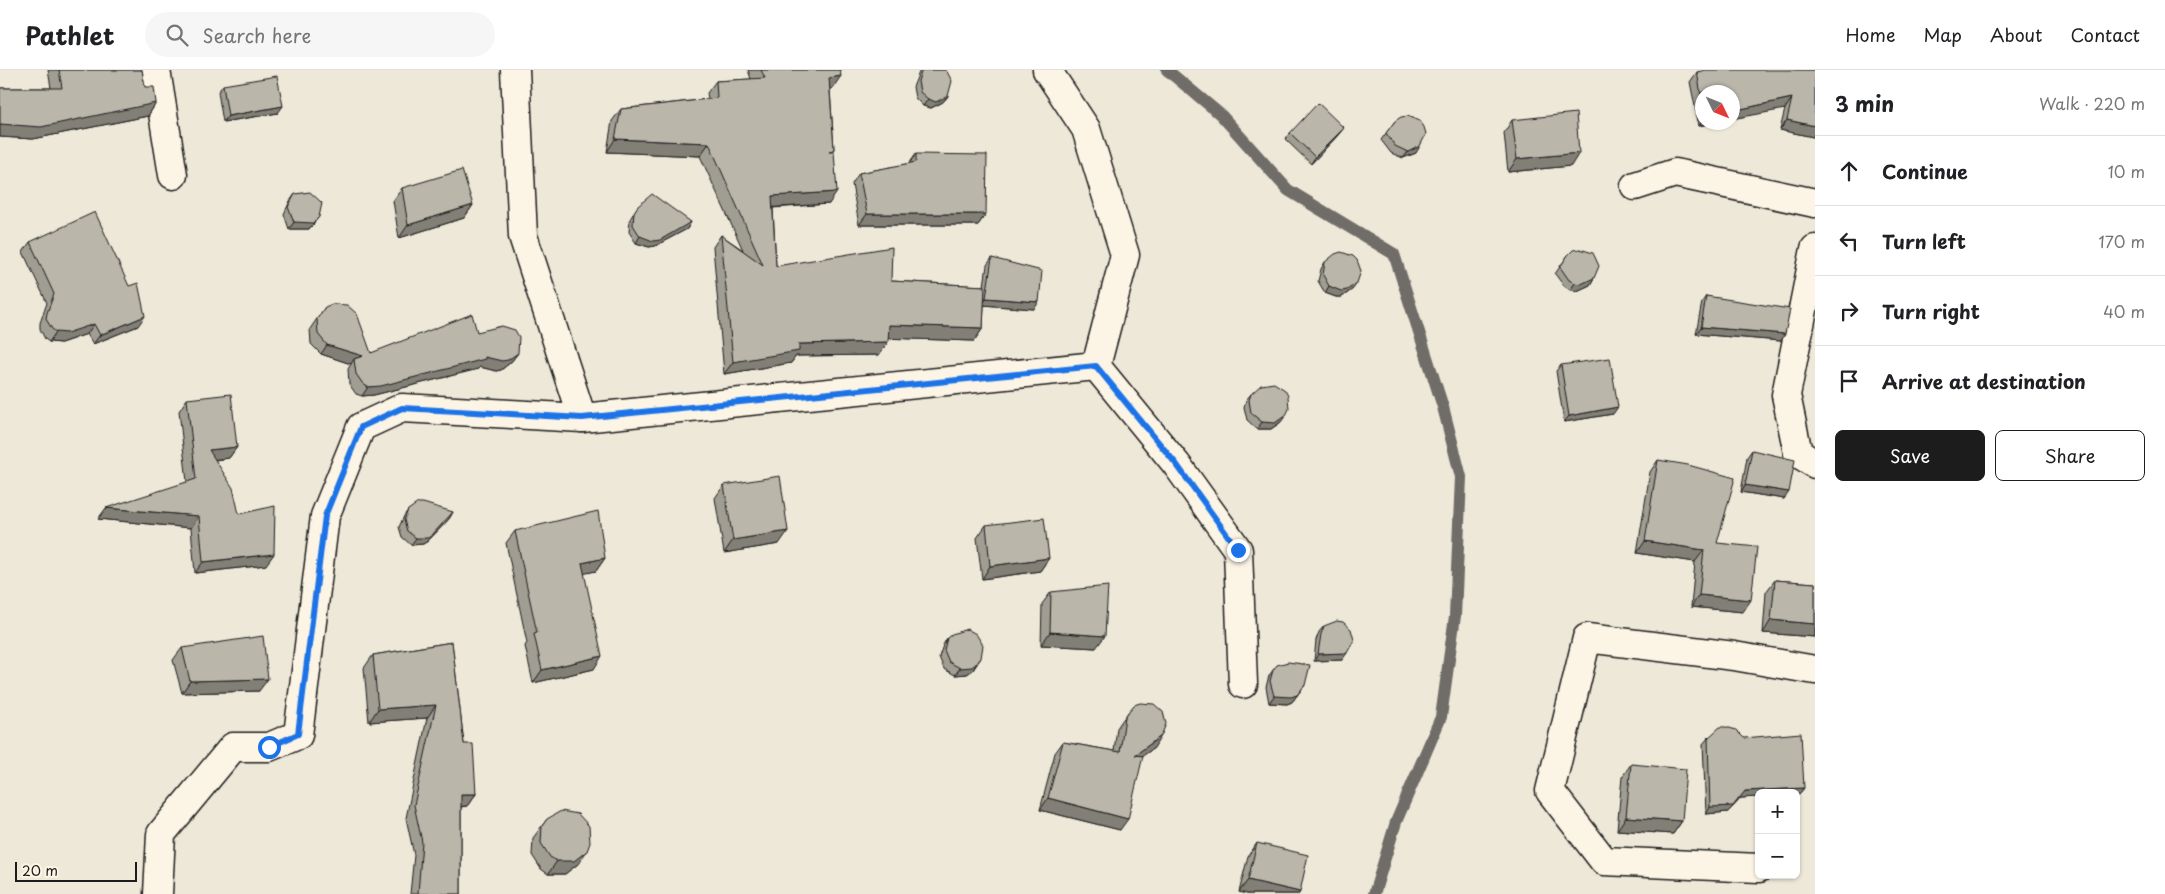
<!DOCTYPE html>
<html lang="en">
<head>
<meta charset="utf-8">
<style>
	:root { --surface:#fff; --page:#f6f6f6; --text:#202124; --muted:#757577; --line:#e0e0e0; --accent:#1c1c1c }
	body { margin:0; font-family:"Playpen Sans",sans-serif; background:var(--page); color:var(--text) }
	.controls { position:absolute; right:15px; bottom:15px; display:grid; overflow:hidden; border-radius:8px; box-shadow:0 1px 4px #0004 }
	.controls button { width:45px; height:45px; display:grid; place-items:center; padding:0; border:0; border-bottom:1px solid var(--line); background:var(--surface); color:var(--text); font:25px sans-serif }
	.compass { position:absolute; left:1695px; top:15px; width:45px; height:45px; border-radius:50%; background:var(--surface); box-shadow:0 1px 4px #0004; rotate:133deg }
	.scale { position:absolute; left:15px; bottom:12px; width:122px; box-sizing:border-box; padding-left:5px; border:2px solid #1c1c1c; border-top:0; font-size:14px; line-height:18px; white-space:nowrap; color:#1c1c1c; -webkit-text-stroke:4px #fcf5e5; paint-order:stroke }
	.stop { position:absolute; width:15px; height:15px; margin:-11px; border:4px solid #1a73e8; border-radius:50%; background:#fff }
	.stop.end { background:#1a73e8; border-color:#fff; box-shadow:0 1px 5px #0008 }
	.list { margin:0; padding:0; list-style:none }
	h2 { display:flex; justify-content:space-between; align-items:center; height:65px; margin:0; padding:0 20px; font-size:21px }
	h2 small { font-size:16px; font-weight:400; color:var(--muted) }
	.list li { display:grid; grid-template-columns:32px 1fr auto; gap:15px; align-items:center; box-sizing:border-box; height:70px; padding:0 20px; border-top:1px solid var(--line) }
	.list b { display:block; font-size:19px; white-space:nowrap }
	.list em { font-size:16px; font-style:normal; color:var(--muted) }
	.actions { display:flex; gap:10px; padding:15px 20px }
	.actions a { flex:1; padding:11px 0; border:1px solid var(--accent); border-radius:8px; text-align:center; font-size:18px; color:var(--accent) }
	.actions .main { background:var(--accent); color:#fff }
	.icon { flex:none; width:28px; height:28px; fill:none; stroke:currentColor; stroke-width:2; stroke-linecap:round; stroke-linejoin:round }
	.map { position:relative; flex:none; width:1815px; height:824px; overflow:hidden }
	header { display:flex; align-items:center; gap:30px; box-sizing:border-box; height:70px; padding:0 25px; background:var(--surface); border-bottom:1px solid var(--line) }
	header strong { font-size:24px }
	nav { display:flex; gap:28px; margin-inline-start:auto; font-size:18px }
	.search { width:350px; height:45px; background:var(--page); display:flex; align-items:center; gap:12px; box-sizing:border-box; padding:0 18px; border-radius:28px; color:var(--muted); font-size:19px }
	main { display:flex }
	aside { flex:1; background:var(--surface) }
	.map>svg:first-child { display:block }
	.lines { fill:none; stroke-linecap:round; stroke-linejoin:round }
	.stream { stroke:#6f6c67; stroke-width:12 }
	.minor-casing { stroke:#1c1c1c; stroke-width:31 }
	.minor { stroke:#fcf5e5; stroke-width:28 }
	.wall { fill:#a09d92; stroke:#1c1c1c }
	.shaded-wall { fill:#827f77; stroke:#1c1c1c }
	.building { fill:#bab6aa; stroke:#1c1c1c }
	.route { stroke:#1a73e8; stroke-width:6 }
</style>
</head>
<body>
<header>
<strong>Pathlet</strong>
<div class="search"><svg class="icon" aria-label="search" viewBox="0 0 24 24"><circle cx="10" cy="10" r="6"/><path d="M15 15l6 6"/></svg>Search here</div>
<nav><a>Home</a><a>Map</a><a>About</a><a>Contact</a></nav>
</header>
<main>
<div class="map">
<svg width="1815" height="824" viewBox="0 0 1815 824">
	<rect width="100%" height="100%" fill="#eee8d9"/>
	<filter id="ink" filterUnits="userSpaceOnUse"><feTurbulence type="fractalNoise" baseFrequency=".02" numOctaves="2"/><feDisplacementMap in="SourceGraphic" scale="10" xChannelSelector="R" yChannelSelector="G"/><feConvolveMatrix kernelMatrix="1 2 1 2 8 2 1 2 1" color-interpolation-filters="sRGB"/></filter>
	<g filter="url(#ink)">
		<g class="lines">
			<path class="stream" d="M1167 0 1221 45 1288 120 1394 184 1443 337 1461 407 1455 546 1441 647 1396 752 1374 824"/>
			<g class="minor-casing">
				<g id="minor">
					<path d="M156 0 173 105"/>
					<path d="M515 0 523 166 582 348 1096 296 1125 185 1086 59 1047 0"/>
					<path d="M1635 116 1675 103 1815 133"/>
					<path d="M1815 179 1786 325 1798 383 1815 394"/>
					<path d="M1096 296 1177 395 1238 480 1243 614"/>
					<path d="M1759 798 1604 791 1550 721 1587 568 1734 586 1815 600"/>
					<path d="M158 824 161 764 233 677H269L298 665 325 446 361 357 402 338 582 348"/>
				</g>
			</g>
			<use href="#minor" class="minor"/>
		</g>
		<g class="wall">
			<path d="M48 0H142L145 17 156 33 148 46 33 69 0 67V18H51Z"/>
			<path d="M748 0H840L832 19H830L834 79 832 82 829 134 773 138 776 196 891 211 984 216 987 195 992 188 1034 239 984 235 983 258 974 271 888 268 879 285 796 286 791 293 724 304 713 177 721 165 743 180 700 86 607 82 612 51 621 39 708 29 707 23 716 11 751 9Z"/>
			<path d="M920 0H946L948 26 943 32 931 38 923 36 915 28 913 17Z"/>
			<path d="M1815 0V63L1813 67 1780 60 1785 39 1702 22V52H1717L1699 56 1690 12 1697 2Z"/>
			<path d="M223 15 278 43 223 52 218 22Z"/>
			<path d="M1512 50 1571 96 1508 102 1504 63Z"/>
			<path d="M1395 51 1416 83 1403 88 1391 83 1381 70Z"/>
			<path d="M1290 63 1339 64 1311 94 1285 69Z"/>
			<path d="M916 84 986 144 978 155H859L852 114 859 103 909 94Z"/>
			<path d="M402 118 473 135 464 148 399 168 393 131Z"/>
			<path d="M295 124 314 154 309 159H289L284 144 290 131Z"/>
			<path d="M638 136 691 152 687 159 655 176 649 177 636 173 629 162 630 149Z"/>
			<path d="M30 172 138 256 93 274 87 264 61 273 49 272 45 269 40 259V253L47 233 23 182Z"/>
			<path d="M1568 185 1594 208 1590 215 1577 221 1570 220 1564 216 1555 204Z"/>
			<path d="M1325 192 1353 219 1342 227H1336L1325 223 1318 211 1321 199Z"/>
			<path d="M1706 226 1785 264 1781 271 1696 264 1702 232Z"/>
			<path d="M325 237 371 283 477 262 518 283 511 292 501 300 496 301 480 297 478 299 374 325 362 326 356 324 349 314 348 299 351 294 321 284 311 274 310 259Z"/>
			<path d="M1561 295 1613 344 1564 352 1556 301Z"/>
			<path d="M1251 324 1281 352 1271 359H1257L1247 350 1244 337 1246 330Z"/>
			<path d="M187 329 237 377 229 388 215 390 239 444 266 495 195 503 191 458 98 449 187 412 179 341Z"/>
			<path d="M1752 380 1784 429 1741 422 1747 387Z"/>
			<path d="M1658 390 1717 473 1743 542 1691 537 1695 492 1637 483 1650 402Z"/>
			<path d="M724 415 779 474 724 483 715 428Z"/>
			<path d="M408 440 453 442 449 449 428 471 423 474 411 475 402 467 399 457 404 446Z"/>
			<path d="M986 455 1049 488 1040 501 982 509 977 468Z"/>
			<path d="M515 461 605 488 596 501 584 503 594 599 533 613 525 576 527 573 506 473Z"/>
			<path d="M1775 510 1815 513V567L1763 563 1766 522Z"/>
			<path d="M1051 522 1096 578 1041 575 1042 534Z"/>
			<path d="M1324 556 1342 590 1314 591 1316 570 1319 562Z"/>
			<path d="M947 568 981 588 973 600 967 604 955 605 944 599 939 587 943 575Z"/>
			<path d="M452 572 464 674 476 724 467 736 461 737V824H410L414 785 406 748 427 648 369 652 364 598 373 585Z"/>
			<path d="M182 578 259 621 182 623 173 590Z"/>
			<path d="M1273 600 1305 615 1292 632 1287 634 1269 633 1266 617 1269 606Z"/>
			<path d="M1129 641 1154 678 1142 686 1120 760 1040 740 1055 683 1063 672 1114 681 1117 658 1121 652Z"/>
			<path d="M1708 668H1744L1804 718 1799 724 1741 728 1728 742 1706 744 1703 674Z"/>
			<path d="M1631 694 1682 751 1673 764 1617 760 1622 707Z"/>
			<path d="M547 749 578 794 565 804H548L541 799 532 785 533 768Z"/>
			<path d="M1257 773 1299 824H1247L1239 822 1248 786Z"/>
		</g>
		<g class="shaded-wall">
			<path d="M841 6 832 19 821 20 829 8Z"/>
			<path d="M948 26 943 32 931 38 923 36 928 29Z"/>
			<path d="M1792 28 1785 39 1732 49V41Z"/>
			<path d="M156 33 148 46 33 69 0 67V54Z"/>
			<path d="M283 36 278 43 223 52 228 46Z"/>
			<path d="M1787 50 1815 56V63L1813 67 1780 60Z"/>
			<path d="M1702 51V52H1717L1699 56Z"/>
			<path d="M1344 58 1339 64 1311 94 1315 87Z"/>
			<path d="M615 69 709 73 700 86 607 82Z"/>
			<path d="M1420 76 1416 83 1403 88 1408 82Z"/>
			<path d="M1579 83 1571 96 1508 102 1517 89Z"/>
			<path d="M837 122 829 134 763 138 772 126Z"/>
			<path d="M473 135 464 148 399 168 408 155Z"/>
			<path d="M867 144H986L978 155H859Z"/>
			<path d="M319 147 309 159H289L294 152Z"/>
			<path d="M691 152 687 159 655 176 649 177 636 173 640 166Z"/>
			<path d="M1594 208 1590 215 1577 221 1570 220 1575 213Z"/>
			<path d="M1357 213 1353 219 1342 227H1336L1325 223 1329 216Z"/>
			<path d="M986 228 1039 232 1034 239 982 235Z"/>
			<path d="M145 246 138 256 93 274 100 265Z"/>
			<path d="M94 254 87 264 61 273 49 272 56 262Z"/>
			<path d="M889 255 983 258 974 271 880 268Z"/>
			<path d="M1701 257 1785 264 1781 271 1696 264Z"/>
			<path d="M888 272 879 285 796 286 791 293 724 304 733 292 799 274Z"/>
			<path d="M327 275 363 286 354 289 351 294 321 284Z"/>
			<path d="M518 283 511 292 501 300 496 301 480 297 478 299 374 325 362 326 368 317 485 287Z"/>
			<path d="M1618 337 1613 344 1564 352 1569 346Z"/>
			<path d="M1286 345 1281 352 1271 359H1257L1262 352Z"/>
			<path d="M237 377 229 388 201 391 209 380Z"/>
			<path d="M1745 415 1789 422 1784 429 1741 422Z"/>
			<path d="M106 438 199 446 191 458 98 449Z"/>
			<path d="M453 442 449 449 428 471 423 474 411 475 416 468Z"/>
			<path d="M788 461 779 474 724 483 733 470Z"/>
			<path d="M1645 471 1704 480 1695 492 1637 483Z"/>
			<path d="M274 484 266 495 195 503 203 492Z"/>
			<path d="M605 488 596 501 573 506 582 493Z"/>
			<path d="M1049 488 1040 501 982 509 990 496Z"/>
			<path d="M1699 525 1751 530 1743 542 1691 537Z"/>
			<path d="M1771 550 1815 554V567L1763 563Z"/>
			<path d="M1050 562 1105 566 1096 578 1041 575Z"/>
			<path d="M1347 583 1342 590 1314 591 1318 584Z"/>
			<path d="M602 586 594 599 533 613 542 600Z"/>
			<path d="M977 593 973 600 967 604 955 605 960 598Z"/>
			<path d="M268 609 259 621 182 623 190 611Z"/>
			<path d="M1305 615 1292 632 1287 634 1269 633 1274 626Z"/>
			<path d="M436 635 427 648 369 652 378 639Z"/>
			<path d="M1161 666 1154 678 1128 696 1135 685Z"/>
			<path d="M1804 718 1799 724H1796V723H1759V727L1741 728 1728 742 1706 744 1710 737 1745 721Z"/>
			<path d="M461 724H476L467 736 452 737Z"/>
			<path d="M1048 728 1128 749 1120 760 1040 740Z"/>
			<path d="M1626 747 1682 751 1673 764 1617 760Z"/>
			<path d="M587 781 578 794 565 804H548L557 791Z"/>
			<path d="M1248 810 1300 822 1299 824H1247L1239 822Z"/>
		</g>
		<g class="building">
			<path d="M59 0H142L145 17H154L156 33 41 57 0 54V18H62Z"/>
			<path d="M761 0H840L841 6 829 8 834 79 829 82H834L837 122 772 126 776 196 892 177 891 211 985 216 983 258 889 255 888 272 799 274V281L733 292 721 165 763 195 709 73 615 69 621 39 717 28 716 11 765 8Z"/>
			<path d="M922 0H946L952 11 948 26 936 32 928 29 920 22 918 11Z"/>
			<path d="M1706 0H1815V56L1787 50 1792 28 1732 41V22H1702V30L1697 2Z"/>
			<path d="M277 6 283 36 228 46 223 15Z"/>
			<path d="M1318 33 1344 58 1315 87 1290 63Z"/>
			<path d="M1576 43 1579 83 1517 89 1512 50Z"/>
			<path d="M1408 46 1420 51 1424 57 1426 64 1420 76 1408 82 1395 76 1386 63 1395 51 1401 47Z"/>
			<path d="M916 84 987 85 986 144H867L859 103 916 92Z"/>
			<path d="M462 100 473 135 408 155 402 118Z"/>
			<path d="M310 122 322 133 319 147 313 153 294 152 288 137 295 124Z"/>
			<path d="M652 124 691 152 660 170 653 171 640 166 633 155 634 142 638 136Z"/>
			<path d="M95 142 129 216 138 213 145 246 100 265 94 254 67 263 56 262 52 259 46 249 47 243 54 224 30 172Z"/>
			<path d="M1580 179 1593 183 1599 196 1594 208 1581 214 1575 213 1569 210 1560 197 1568 185 1573 180Z"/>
			<path d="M1341 182 1353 186 1357 190 1361 201 1357 213 1347 220 1341 221 1329 216 1323 205 1325 192 1335 184Z"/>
			<path d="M992 188 1042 201 1039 232 986 228Z"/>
			<path d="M1706 226 1790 239 1785 264 1701 257Z"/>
			<path d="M332 234 347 235 357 244 371 283 472 244 477 262 502 256 515 260 519 267 518 283 508 290 502 291 485 287V289L381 316 368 317 363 314 356 304 354 289 363 286 327 275 318 264 317 249 325 237Z"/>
			<path d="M1610 288 1618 337 1569 346 1561 295Z"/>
			<path d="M1274 313 1285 320 1288 326 1289 339 1286 345 1275 353 1262 352 1251 343 1249 330 1251 324 1261 315Z"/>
			<path d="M231 324 237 377 209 380 233 418 239 444 275 436 274 484 203 492 199 446 106 438 196 409 187 329Z"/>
			<path d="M1752 380 1795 390 1789 422 1745 415Z"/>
			<path d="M1658 390 1688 395 1735 408 1717 473 1757 477 1751 530 1699 525 1704 480 1645 471Z"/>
			<path d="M780 406 788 461 733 470 724 415Z"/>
			<path d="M418 433H423L453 442 432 465 428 468H416L407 461 404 450 408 440Z"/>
			<path d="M598 441 605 488 582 493 602 586 542 600 534 564 537 563 515 461Z"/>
			<path d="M1044 448 1049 488 990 496 986 455Z"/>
			<path d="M1775 510 1815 513V554L1771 550Z"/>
			<path d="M1108 516 1105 566 1050 562 1051 522Z"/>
			<path d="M1337 551 1343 552 1351 559 1354 570 1347 583 1318 584 1321 564 1324 556Z"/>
			<path d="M967 559 976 564 983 575 981 588 977 593 972 597 960 598 949 592 944 580 947 568 952 564Z"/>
			<path d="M263 566 268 609 190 611 182 578Z"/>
			<path d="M452 572 464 674H473L476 724H461V824H418L422 772 414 735 436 635 378 639 373 585Z"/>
			<path d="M1288 592 1310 595 1305 615 1297 625 1291 627 1274 626 1270 611 1273 600 1277 595Z"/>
			<path d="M1140 633 1154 634 1163 642 1166 654 1161 666 1135 685 1143 686 1128 749 1048 728 1063 672 1120 682 1125 647 1129 641 1134 635Z"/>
			<path d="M1720 657H1726L1736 660 1744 668 1801 663 1804 718 1745 721 1733 736 1710 737 1708 668Z"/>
			<path d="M1631 694 1686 699 1682 751 1626 747Z"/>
			<path d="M561 741 578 744 589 756 590 773 587 781 574 791H557L550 787 541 773 542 756 547 749Z"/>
			<path d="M1257 773 1308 785 1300 822 1248 810Z"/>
		</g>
	</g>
	<g class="lines" filter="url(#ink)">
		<path class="route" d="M269 677 298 664 325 446 361 357 402 338 582 348 1096 296 1177 395 1238 480"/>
	</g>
</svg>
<div class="controls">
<button>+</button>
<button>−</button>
</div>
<svg class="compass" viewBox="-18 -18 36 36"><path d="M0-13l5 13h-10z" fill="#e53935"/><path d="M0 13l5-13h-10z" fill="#757577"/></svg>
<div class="scale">20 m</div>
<div class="stop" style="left:269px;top:677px"></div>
<div class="stop end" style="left:1238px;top:480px"></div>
</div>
<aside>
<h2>3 min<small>Walk · 220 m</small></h2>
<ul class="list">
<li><svg class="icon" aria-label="ahead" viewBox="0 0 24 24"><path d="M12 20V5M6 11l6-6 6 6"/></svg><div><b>Continue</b></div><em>10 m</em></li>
<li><svg class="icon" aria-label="left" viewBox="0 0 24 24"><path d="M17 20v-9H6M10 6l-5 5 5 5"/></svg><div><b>Turn left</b></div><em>170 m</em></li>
<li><svg class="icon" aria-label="right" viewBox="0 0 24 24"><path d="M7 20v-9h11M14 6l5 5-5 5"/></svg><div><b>Turn right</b></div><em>40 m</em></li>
<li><svg class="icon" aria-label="arrive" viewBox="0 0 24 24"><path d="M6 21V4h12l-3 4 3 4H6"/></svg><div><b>Arrive at destination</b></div></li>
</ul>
<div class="actions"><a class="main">Save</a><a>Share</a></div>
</aside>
</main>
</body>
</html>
